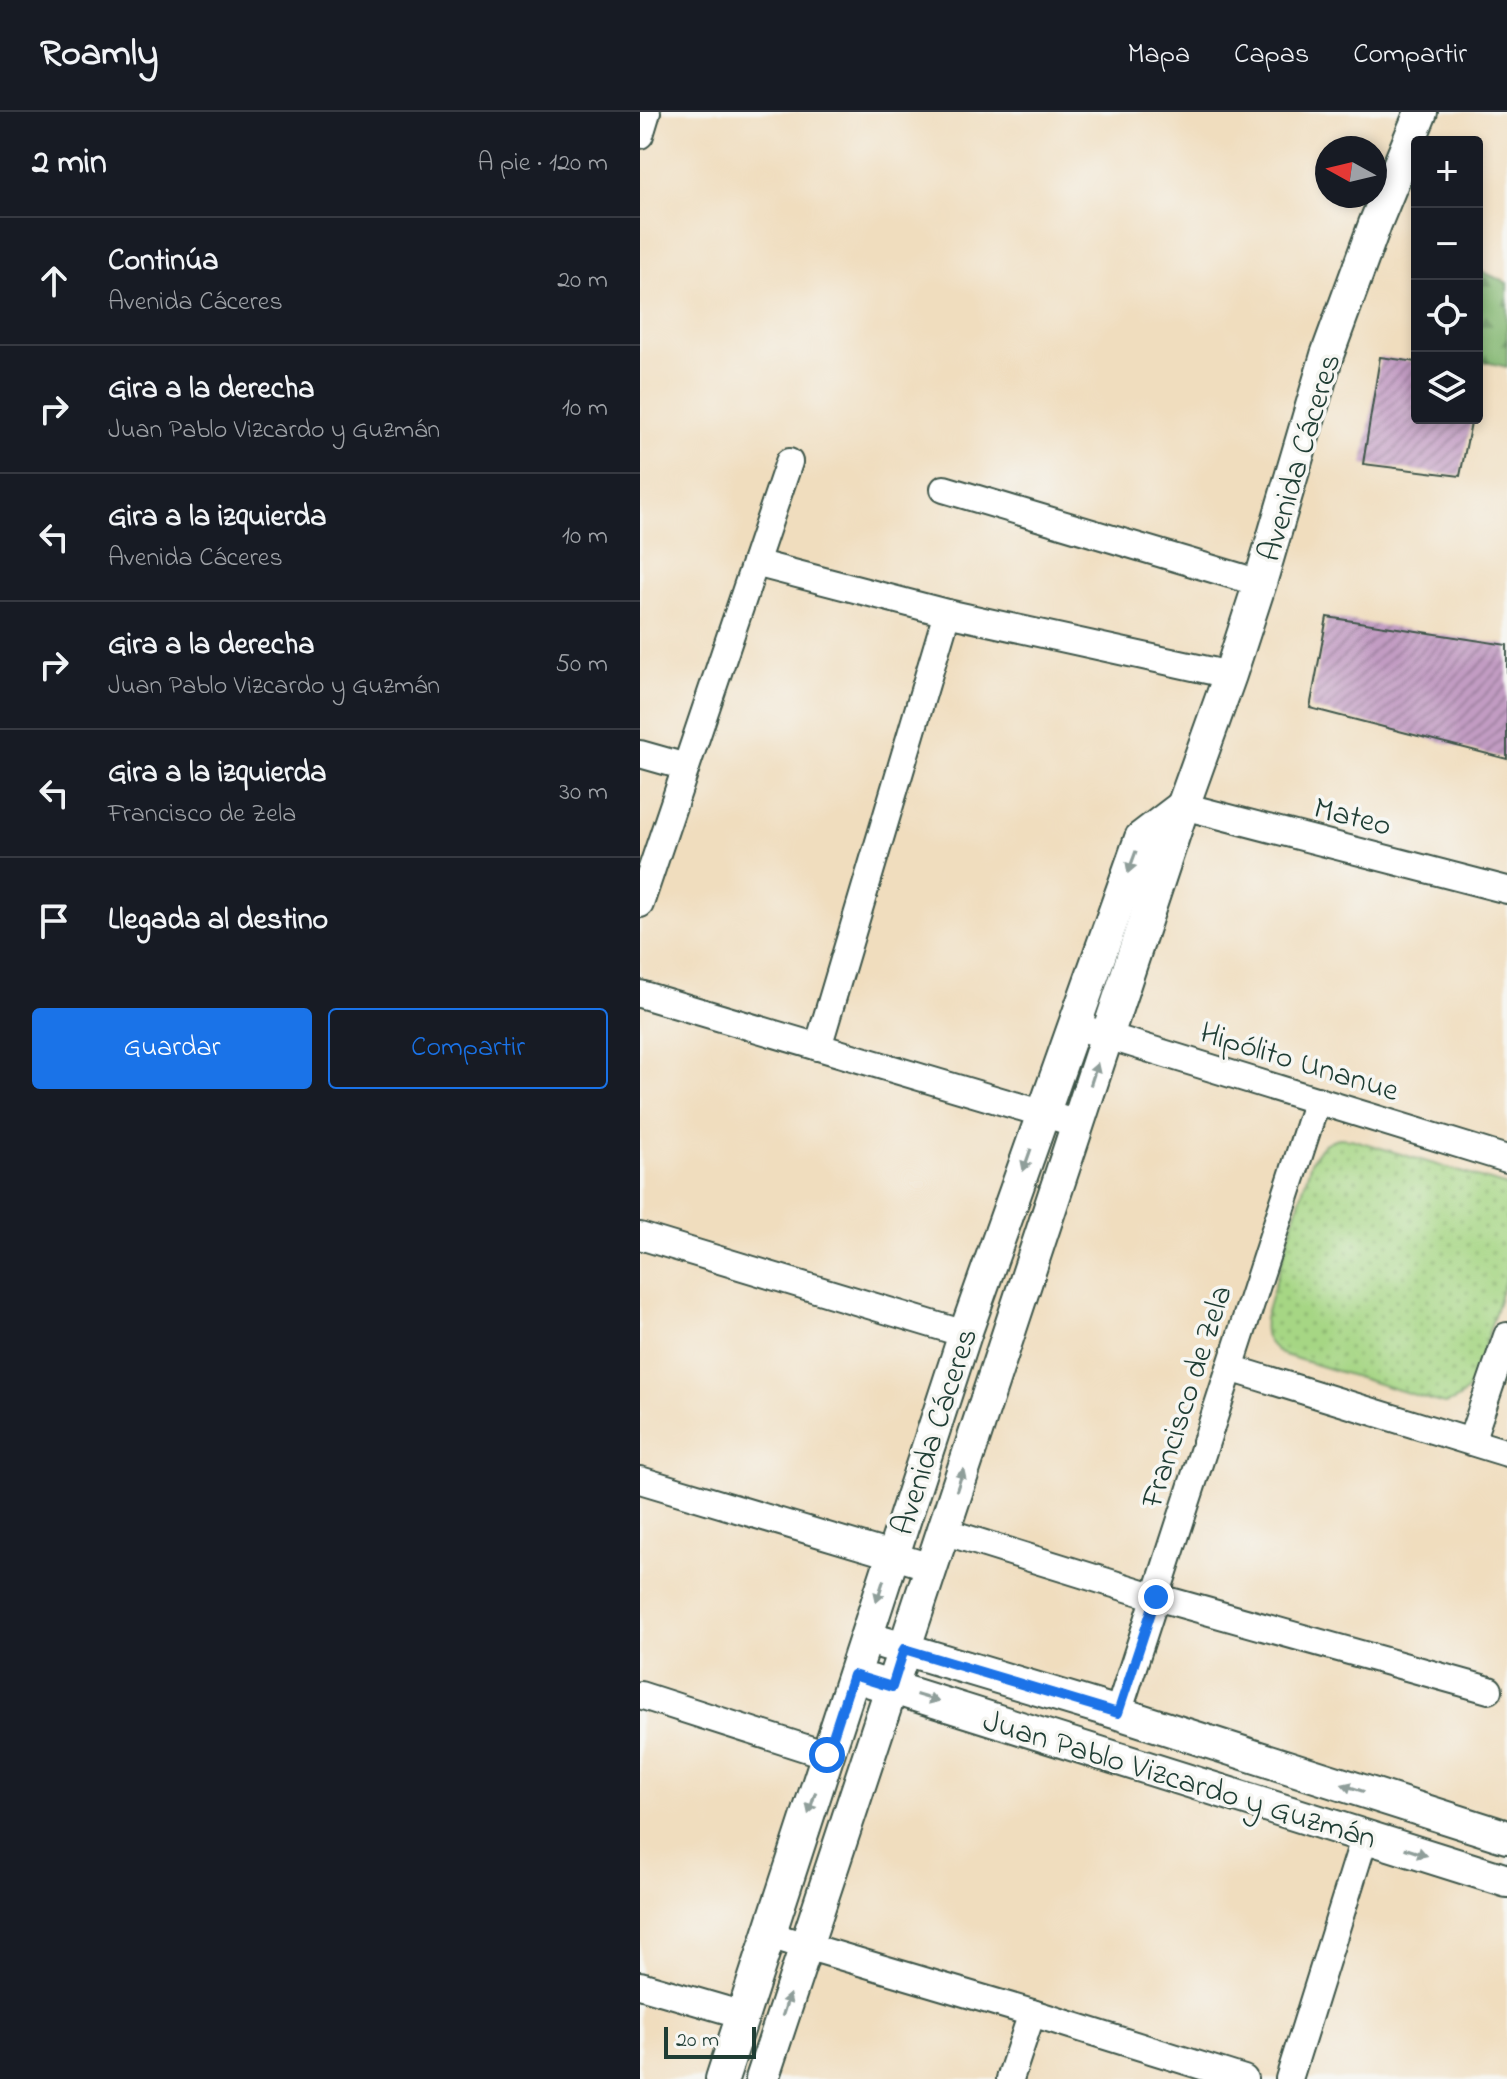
<!DOCTYPE html>
<html lang="es">
<head>
<meta charset="utf-8">
<style>
	:root { --surface:#171b24; --page:#20242c; --text:#f1f3f6; --muted:#9ea1a6; --line:#363941; --accent:#1a73e8 }
	body { margin:0; font-family:"Indie Flower",sans-serif; background:var(--page); color:var(--text) }
	.controls { position:absolute; right:24px; top:24px; display:grid; overflow:hidden; border-radius:8px; box-shadow:0 4px 12px #0003 }
	.controls button { width:72px; height:72px; display:grid; place-items:center; padding:0; border:0; border-bottom:2px solid var(--line); background:var(--surface); color:var(--text); font:40px sans-serif }
	.compass { position:absolute; left:675px; top:24px; width:72px; height:72px; border-radius:50%; background:var(--surface); box-shadow:0 4px 12px #0003; rotate:278deg }
	.scale { position:absolute; left:24px; bottom:20px; width:92px; box-sizing:border-box; padding-left:8px; border:4px solid #1f3d34; border-top:0; font-size:22px; line-height:28px; white-space:nowrap; color:#1f3d34; -webkit-text-stroke:6px #f6f6f2; paint-order:stroke }
	.stop { position:absolute; width:24px; height:24px; margin:-18px; border:6px solid #1a73e8; border-radius:50%; background:#fff }
	.stop.end { background:#1a73e8; border-color:#fff; box-shadow:0 2px 8px #0008 }
	.list { margin:0; padding:0; list-style:none }
	h2 { display:flex; justify-content:space-between; align-items:center; height:104px; margin:0; padding:0 32px; font-size:34px }
	h2 small { font-size:26px; font-weight:400; color:var(--muted) }
	.list li { display:grid; grid-template-columns:52px 1fr auto; gap:24px; align-items:center; box-sizing:border-box; height:128px; padding:0 32px; border-top:2px solid var(--line) }
	.list b { display:block; font-size:30px; white-space:nowrap }
	.list p { margin:0; font-size:26px; white-space:nowrap; color:var(--muted) }
	.list em { font-size:26px; font-style:normal; color:var(--muted) }
	.actions { display:flex; gap:16px; padding:24px 32px }
	.actions a { flex:1; padding:18px 0; border:2px solid var(--accent); border-radius:8px; text-align:center; font-size:28px; color:var(--accent) }
	.actions .main { background:var(--accent); color:#fff }
	.icon { flex:none; width:44px; height:44px; fill:none; stroke:currentColor; stroke-width:2; stroke-linecap:round; stroke-linejoin:round }
	.map { position:relative; flex:none; width:867px; height:1967px; overflow:hidden }
	header { display:flex; align-items:center; gap:48px; box-sizing:border-box; height:112px; padding:0 40px; background:var(--surface); border-bottom:2px solid var(--line) }
	header strong { font-size:38px }
	nav { display:flex; gap:44px; margin-inline-start:auto; font-size:28px }
	main { display:flex }
	aside { flex:1; background:var(--surface) }
	.map>svg:first-child { display:block }
	.green { fill:url(#green-dots); stroke:#628a5c; stroke-width:2 }
	.forest { fill:url(#forest-firs); stroke:#527a53; stroke-width:2 }
	.building { fill:url(#building-hatch) }
	.lines { fill:none; stroke-linecap:round; stroke-linejoin:round }
	.minor-casing { stroke:#3e5549; stroke-width:30 }
	.tertiary-casing { stroke:#3e5549; stroke-width:36 }
	.minor { stroke:#fff; stroke-width:26 }
	.tertiary { stroke:#fff; stroke-width:32 }
	.oneway { fill:#8f9e9a }
	.route { stroke:#1a73e8; stroke-width:10 }
	.labels { text-anchor:middle; stroke-width:7; stroke-linejoin:round; paint-order:stroke }
	.street-label { font-size:32px; fill:#1f3d34; stroke:#f6f6f2 }
</style>
</head>
<body>
<header>
<strong>Roamly</strong>
<nav><a>Mapa</a><a>Capas</a><a>Compartir</a></nav>
</header>
<main>
<aside>
<h2>2 min<small>A pie · 120 m</small></h2>
<ul class="list">
<li><svg class="icon" aria-label="ahead" viewBox="0 0 24 24"><path d="M12 20V5M6 11l6-6 6 6"/></svg><div><b>Continúa</b><p>Avenida Cáceres</p></div><em>20 m</em></li>
<li><svg class="icon" aria-label="right" viewBox="0 0 24 24"><path d="M7 20v-9h11M14 6l5 5-5 5"/></svg><div><b>Gira a la derecha</b><p>Juan Pablo Vizcardo y Guzmán</p></div><em>10 m</em></li>
<li><svg class="icon" aria-label="left" viewBox="0 0 24 24"><path d="M17 20v-9H6M10 6l-5 5 5 5"/></svg><div><b>Gira a la izquierda</b><p>Avenida Cáceres</p></div><em>10 m</em></li>
<li><svg class="icon" aria-label="right" viewBox="0 0 24 24"><path d="M7 20v-9h11M14 6l5 5-5 5"/></svg><div><b>Gira a la derecha</b><p>Juan Pablo Vizcardo y Guzmán</p></div><em>50 m</em></li>
<li><svg class="icon" aria-label="left" viewBox="0 0 24 24"><path d="M17 20v-9H6M10 6l-5 5 5 5"/></svg><div><b>Gira a la izquierda</b><p>Francisco de Zela</p></div><em>30 m</em></li>
<li><svg class="icon" aria-label="arrive" viewBox="0 0 24 24"><path d="M6 21V4h12l-3 4 3 4H6"/></svg><div><b>Llegada al destino</b></div></li>
</ul>
<div class="actions"><a class="main">Guardar</a><a>Compartir</a></div>
</aside>
<div class="map">
<svg width="867" height="1967" viewBox="0 0 867 1967">
	<defs>
		<pattern id="green-dots" width="8" height="8" patternUnits="userSpaceOnUse" patternTransform="scale(2)"><rect width="8" height="8" fill="#a6d684"/><path d="M2 2h.1M6 6h.1" fill="none" stroke="#87af6d" stroke-width="1.8" stroke-linecap="round"/></pattern>
		<pattern id="forest-firs" width="22" height="20" patternUnits="userSpaceOnUse" patternTransform="scale(2)"><rect width="22" height="20" fill="#84b772"/><path d="M5 1l3.5 6h-7zM16 11l3.5 6h-7z" fill="#6b965e"/></pattern>
		<pattern id="building-hatch" width="6" height="6" patternUnits="userSpaceOnUse" patternTransform="scale(2)"><rect width="6" height="6" fill="#c29cc3"/><path d="M-1 1l2-2M0 6l6-6M5 7l2-2" fill="none" stroke="#9d809f"/></pattern>
	</defs>
	<rect width="100%" height="100%" fill="#f6f6f2"/>
	<filter id="ink" filterUnits="userSpaceOnUse"><feTurbulence type="fractalNoise" baseFrequency=".0125" numOctaves="2"/><feDisplacementMap in="SourceGraphic" scale="16" xChannelSelector="R" yChannelSelector="G"/><feConvolveMatrix kernelMatrix="1 2 1 2 8 2 1 2 1" color-interpolation-filters="sRGB"/></filter>
	<filter id="wash" filterUnits="userSpaceOnUse"><feTurbulence type="fractalNoise" baseFrequency=".006" numOctaves="4" result="noise"/><feDisplacementMap in="SourceGraphic" scale="32" xChannelSelector="R" yChannelSelector="G"/><feGaussianBlur stdDeviation="1.8" result="paint"/><feColorMatrix in="noise" values="0 0 0 0 0 0 0 0 0 0 0 0 0 0 0 0 0 1.4 0 .05"/><feComposite in="paint" operator="in"/></filter>
	<g filter="url(#wash)">
		<rect width="100%" height="100%" fill="#f0ddbe"/>
		<path class="green" d="M699 1026 711 1027 867 1074V1162L833 1271C824 1283 818 1289 804 1292L641 1242C626 1230 623 1225 625 1206L671 1050C678 1037 684 1029 699 1026Z"/>
		<path class="forest" d="M837 157 867 171V255L837 248Z"/>
		<g id="blocks">
			<g class="building">
				<path d="M740 245 777 250V306H832L820 364 723 352Z"/>
				<path d="M687 505 867 533V647L670 596Z"/>
			</g>
		</g>
	</g>
	<g filter="url(#ink)">
		<use href="#blocks" fill-opacity="0" stroke="#3e5549" stroke-width="2"/>
		<g class="lines">
			<g class="minor-casing">
				<g id="minor">
					<path d="M0 23 7 0"/>
					<path d="M304 377 620 471"/>
					<path d="M115 451 307 501 590 563"/>
					<path d="M0 642 46 655"/>
					<path d="M543 694 867 778"/>
					<path d="M0 792 149 350"/>
					<path d="M0 882 438 1012"/>
					<path d="M448 918 867 1047"/>
					<path d="M178 935 307 501"/>
					<path d="M0 1124 325 1222"/>
					<path d="M590 1256 867 1341"/>
					<path d="M831 1329 867 1224"/>
					<path d="M0 1368 291 1455"/>
					<path d="M303 1419 516 1485 849 1578"/>
					<path d="M0 1583 187 1643"/>
					<path d="M478 1601 677 988"/>
					<path d="M129 1823 392 1901 604 1967"/>
					<path d="M0 1873 103 1903"/>
					<path d="M370 1967 392 1901"/>
					<path d="M649 1967 725 1724"/>
				</g>
			</g>
			<g class="tertiary-casing">
				<g id="tertiary">
					<path d="M244 1531 478 1601 867 1725"/>
					<path d="M231 1569 867 1769"/>
					<path d="M82 1967 325 1222 501 726 543 694"/>
					<path d="M122 1967 543 694 590 563 620 471 687 243 735 112 781 0"/>
				</g>
			</g>
			<use href="#minor" class="minor"/>
			<use href="#tertiary" class="tertiary"/>
		</g>
		<defs><path id="oneway-solid" d="M-6-.8H1V-3.2L6.5 0L1 3.2V.8H-6Z" transform="scale(2)"/></defs>
		<g class="oneway">
			<use href="#oneway-solid" transform="translate(492 750) rotate(110)"/>
			<use href="#oneway-solid" transform="translate(454 962) rotate(-72)"/>
			<use href="#oneway-solid" transform="translate(387 1048) rotate(109)"/>
			<use href="#oneway-solid" transform="translate(320 1368) rotate(-72)"/>
			<use href="#oneway-solid" transform="translate(240 1479) rotate(108)"/>
			<use href="#oneway-solid" transform="translate(287 1586) rotate(17)"/>
			<use href="#oneway-solid" transform="translate(713 1676) rotate(-162)"/>
			<use href="#oneway-solid" transform="translate(172 1691) rotate(108)"/>
			<use href="#oneway-solid" transform="translate(776 1740) rotate(18)"/>
			<use href="#oneway-solid" transform="translate(146 1893) rotate(-72)"/>
		</g>
	</g>
	<g class="lines" filter="url(#ink)">
		<path class="route" d="M187 1643 213 1563 252 1575 264 1537 478 1601 516 1485"/>
	</g>
	<g class="labels">
		<g class="street-label">
			<text transform="translate(658 345) rotate(-73)" y="11">Avenida Cáceres</text>
			<text transform="translate(713 703) rotate(14)" y="11">Mateo</text>
			<text transform="translate(660 948) rotate(17)" y="11">Hipólito Unanue</text>
			<text transform="translate(545 1284) rotate(-72)" y="11">Francisco de Zela</text>
			<text transform="translate(293 1319) rotate(-72)" y="11">Avenida Cáceres</text>
			<text transform="translate(540 1666) rotate(17)" y="11">Juan Pablo Vizcardo y Guzmán</text>
		</g>
	</g>
</svg>
<div class="controls">
<button>+</button>
<button>−</button>
<button><svg class="icon" aria-label="locate" viewBox="0 0 24 24"><circle cx="12" cy="12" r="6"/><path d="M12 2v4M12 18v4M2 12h4M18 12h4"/></svg></button>
<button><svg class="icon" aria-label="layers" viewBox="0 0 24 24"><path d="M12 4l9 5-9 5-9-5zM3 14l9 5 9-5"/></svg></button>
</div>
<svg class="compass" viewBox="-18 -18 36 36"><path d="M0-13l5 13h-10z" fill="#e53935"/><path d="M0 13l5-13h-10z" fill="#9ea1a6"/></svg>
<div class="scale">20 m</div>
<div class="stop" style="left:187px;top:1643px"></div>
<div class="stop end" style="left:516px;top:1485px"></div>
</div>
</main>
</body>
</html>
